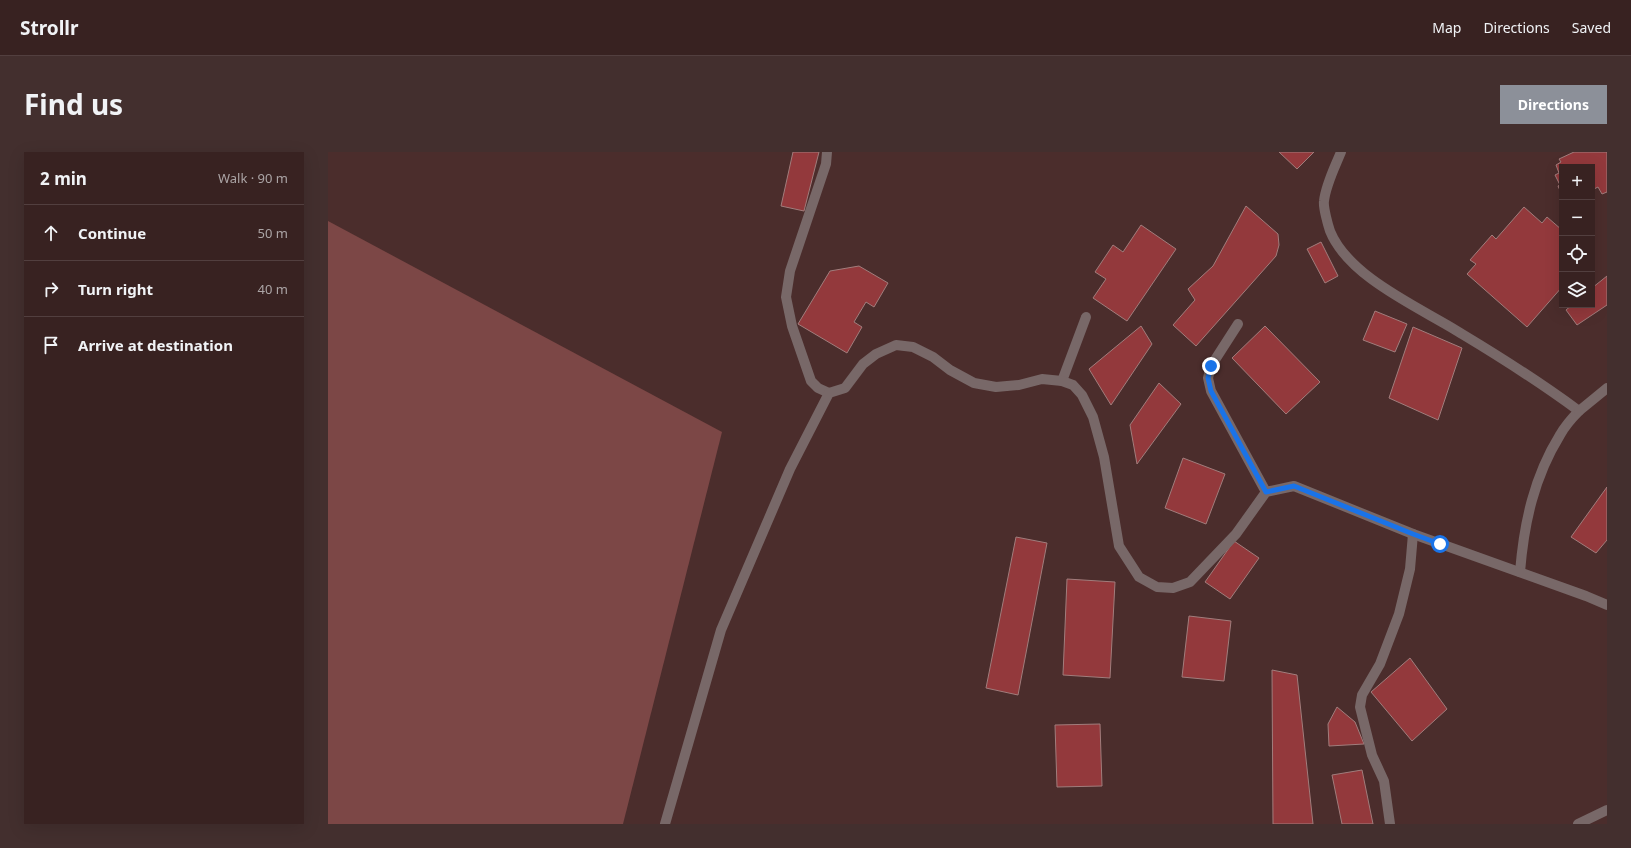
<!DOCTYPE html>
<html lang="en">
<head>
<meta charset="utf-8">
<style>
	:root { --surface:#382221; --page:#432f2e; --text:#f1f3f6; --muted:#aba4a5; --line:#523f3f; --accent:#8c9099 }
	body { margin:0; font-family:"Noto Sans",sans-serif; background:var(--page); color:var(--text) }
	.controls { position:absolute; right:12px; top:12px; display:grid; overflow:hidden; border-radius:0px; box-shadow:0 4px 16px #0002 }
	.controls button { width:36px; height:36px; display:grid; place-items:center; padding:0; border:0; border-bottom:1px solid var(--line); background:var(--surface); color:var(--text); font:20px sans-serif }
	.stop { position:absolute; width:12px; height:12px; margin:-9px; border:3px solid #1a73e8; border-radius:50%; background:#fff }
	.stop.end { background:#1a73e8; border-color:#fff; box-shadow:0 1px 4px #0008 }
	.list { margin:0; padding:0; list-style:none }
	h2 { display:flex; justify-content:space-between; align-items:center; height:52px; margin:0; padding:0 16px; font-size:17px }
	h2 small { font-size:13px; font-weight:400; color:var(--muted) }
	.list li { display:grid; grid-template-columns:26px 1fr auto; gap:12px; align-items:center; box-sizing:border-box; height:56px; padding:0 16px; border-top:1px solid var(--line) }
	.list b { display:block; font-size:15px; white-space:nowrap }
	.list em { font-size:13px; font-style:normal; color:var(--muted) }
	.icon { flex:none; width:22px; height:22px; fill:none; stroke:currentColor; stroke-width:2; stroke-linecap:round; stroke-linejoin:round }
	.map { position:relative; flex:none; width:1279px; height:672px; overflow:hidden; border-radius:0px }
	header { display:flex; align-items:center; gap:24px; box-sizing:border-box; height:56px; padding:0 20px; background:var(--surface); border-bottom:1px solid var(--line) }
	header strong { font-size:19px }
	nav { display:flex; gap:22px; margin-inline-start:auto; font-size:14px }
	.intro { display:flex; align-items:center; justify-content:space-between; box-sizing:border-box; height:96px; padding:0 24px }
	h1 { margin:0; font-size:28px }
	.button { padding:10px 18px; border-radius:0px; background:var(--accent); color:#fff; font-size:14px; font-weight:700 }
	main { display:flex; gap:24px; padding:0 24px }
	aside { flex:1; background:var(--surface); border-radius:0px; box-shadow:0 4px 16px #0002 }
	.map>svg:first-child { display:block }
	.green { fill:#7c4746 }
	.building { fill:#93393c; stroke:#a17d7c }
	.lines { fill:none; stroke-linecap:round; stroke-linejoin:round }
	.minor { stroke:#786868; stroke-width:10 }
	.route { stroke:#1a73e8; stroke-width:5 }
</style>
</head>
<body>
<header>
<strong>Strollr</strong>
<nav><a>Map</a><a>Directions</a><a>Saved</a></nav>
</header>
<div class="intro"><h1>Find us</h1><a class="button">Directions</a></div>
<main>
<aside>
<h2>2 min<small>Walk · 90 m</small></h2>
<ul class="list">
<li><svg class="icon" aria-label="ahead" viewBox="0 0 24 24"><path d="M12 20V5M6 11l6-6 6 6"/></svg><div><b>Continue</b></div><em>50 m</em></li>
<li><svg class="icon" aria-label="right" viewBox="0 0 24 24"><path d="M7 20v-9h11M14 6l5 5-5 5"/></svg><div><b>Turn right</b></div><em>40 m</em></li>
<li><svg class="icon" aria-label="arrive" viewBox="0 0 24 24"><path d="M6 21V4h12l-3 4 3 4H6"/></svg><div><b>Arrive at destination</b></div></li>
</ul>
</aside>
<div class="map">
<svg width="1279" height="672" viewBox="0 0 1279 672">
	<rect width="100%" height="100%" fill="#4b2d2c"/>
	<path class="green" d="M0 69 394 280 295 672H0Z"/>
	<g class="building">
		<path d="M465 0H491L476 59 453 54Z"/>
		<path d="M951 0H986L969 17Z"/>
		<path d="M1246 0H1279V40L1274 42 1270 35 1264 38V15H1234V43L1230 34 1232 33 1227 23 1231 21 1228 13 1233 10 1231 7Z"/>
		<path d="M918 54 950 82 951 93 948 104 868 194 845 173 867 148 860 137 885 114Z"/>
		<path d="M1196 55 1214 71 1219 65 1234 78V135L1199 175 1139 122 1148 112 1142 108 1164 83 1168 87Z"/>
		<path d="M813 73 848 97 799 169 765 146 778 127 767 120 785 93 795 100Z"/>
		<path d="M993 90 1010 124 997 131 979 97Z"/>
		<path d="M531 114 560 131 546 155 538 150 526 170 534 175 519 201 470 172 502 119Z"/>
		<path d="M1279 124V153L1249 173 1238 158 1244 153H1264V136Z"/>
		<path d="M1047 159 1079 172 1067 200 1035 188Z"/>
		<path d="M813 174 824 192 783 253 761 217Z"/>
		<path d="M937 174 992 230 958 262 904 206Z"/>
		<path d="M1085 175 1134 196 1110 268 1061 246Z"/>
		<path d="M831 231 853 252 809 312 802 273Z"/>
		<path d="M855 306 897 322 878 372 837 356Z"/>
		<path d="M1279 335V388L1268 401 1243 385Z"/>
		<path d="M688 385 719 391 690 543 658 536Z"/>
		<path d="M906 389 931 406 902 447 877 430Z"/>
		<path d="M739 427 787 430 782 526 735 523Z"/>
		<path d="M861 464 903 469 896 529 854 525Z"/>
		<path d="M1082 506 1119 557 1084 589 1043 540Z"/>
		<path d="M944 518 969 523 985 672H945Z"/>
		<path d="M1009 555 1027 570 1036 592 1001 594 1000 572Z"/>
		<path d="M772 572 774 634 729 635 727 573Z"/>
		<path d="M1034 618 1045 672H1014L1004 623Z"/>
	</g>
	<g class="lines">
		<g class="minor">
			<path d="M499 0 498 12 462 119 458 145 464 174 483 229 490 236 501 241"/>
			<path d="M1013 0C1007 15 998 32 996 49 995 55 1000 73 1002 79 1021 126 1093 156 1134 182 1174 206 1213 231 1251 259 1244 266 1237 274 1232 283 1206 325 1196 371 1192 420"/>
			<path d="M910 172 883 214 880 226 883 239 938 340"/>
			<path d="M734 229 758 165"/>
			<path d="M1251 259 1279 236"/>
			<path d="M337 672 393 478 462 317 501 241 517 236 535 212 548 202 568 193 585 195 605 205 622 218 646 231 668 235 691 233 714 227 734 229 745 233 754 243 765 265 776 305 791 394 811 425 829 435 845 436 862 430 908 382 938 340 966 334 1085 382 1258 444 1279 453"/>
			<path d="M1062 672 1056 629 1044 603 1032 555 1034 543 1052 512 1071 462 1082 417 1085 382"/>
			<path d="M1250 672 1279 658"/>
		</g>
	</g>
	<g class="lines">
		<path class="route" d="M883 214 880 226 883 239 938 340 966 334 1085 382 1112 392"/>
	</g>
</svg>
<div class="controls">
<button>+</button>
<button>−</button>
<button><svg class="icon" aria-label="locate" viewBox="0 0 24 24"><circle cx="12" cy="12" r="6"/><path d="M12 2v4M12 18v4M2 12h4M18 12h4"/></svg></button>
<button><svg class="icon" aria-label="layers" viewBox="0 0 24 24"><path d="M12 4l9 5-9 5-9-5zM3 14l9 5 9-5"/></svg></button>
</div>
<div class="stop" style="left:1112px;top:392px"></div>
<div class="stop end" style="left:883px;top:214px"></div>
</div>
</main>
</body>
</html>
